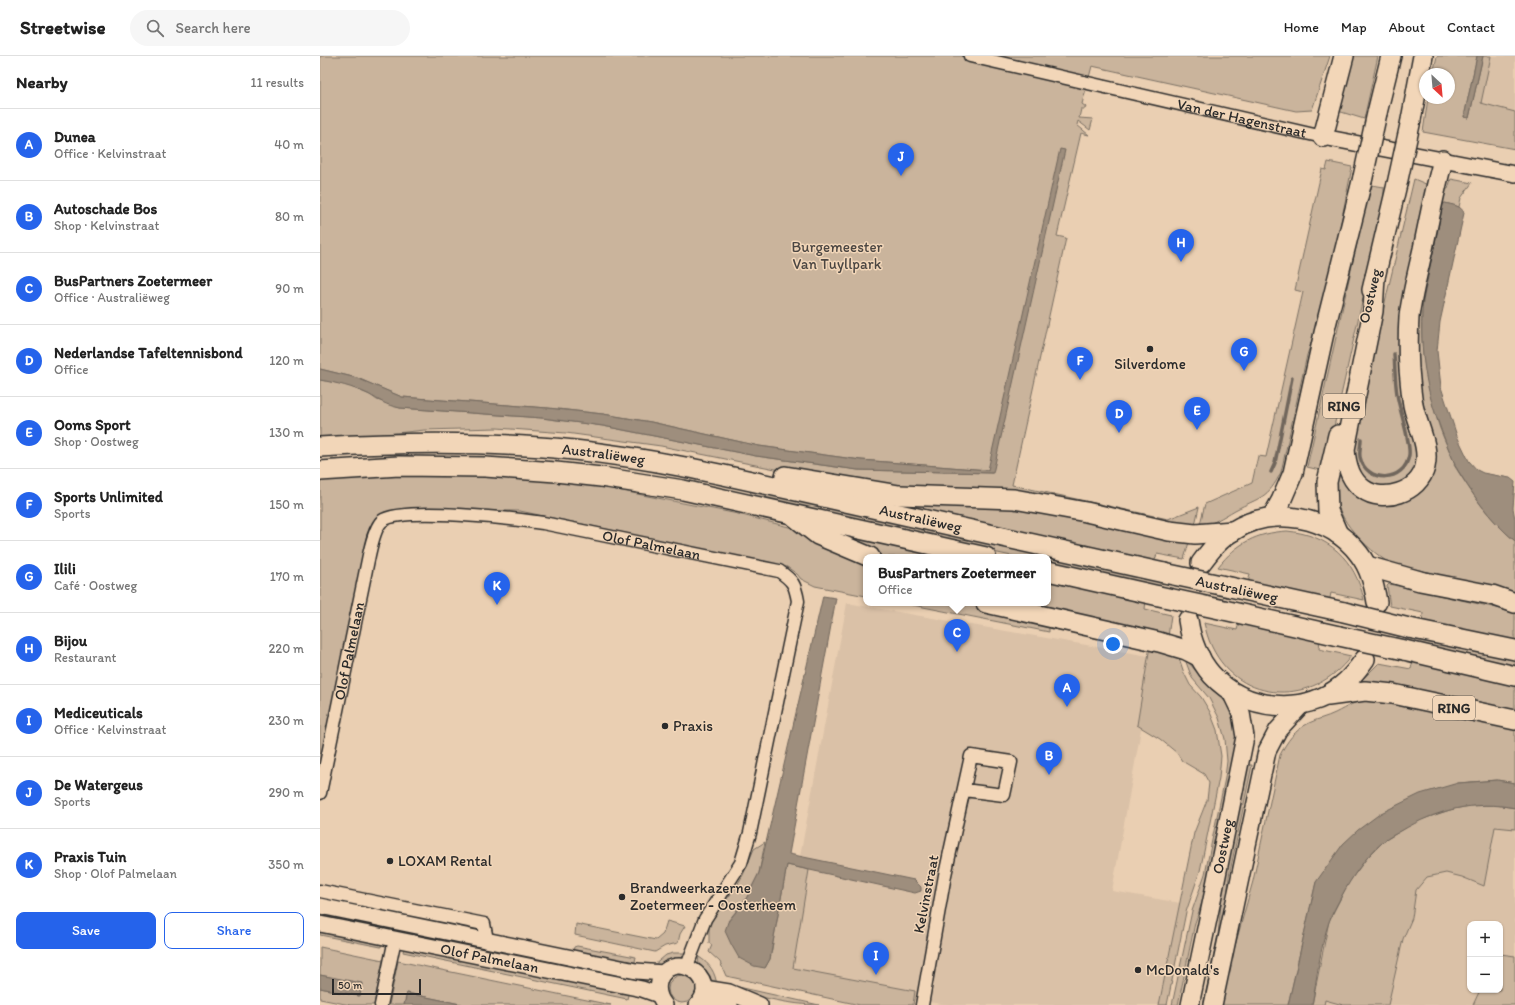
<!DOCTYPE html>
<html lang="en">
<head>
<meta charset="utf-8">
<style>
	:root { --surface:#fff; --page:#f6f6f6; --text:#222; --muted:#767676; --line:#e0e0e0; --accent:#2563eb }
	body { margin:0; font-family:Itim,sans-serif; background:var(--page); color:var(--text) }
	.controls { position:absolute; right:12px; bottom:12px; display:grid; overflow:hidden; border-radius:8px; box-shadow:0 1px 3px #0004 }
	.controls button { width:36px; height:36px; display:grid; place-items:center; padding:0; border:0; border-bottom:1px solid var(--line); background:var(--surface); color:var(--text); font:20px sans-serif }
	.compass { position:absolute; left:1099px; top:12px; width:36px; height:36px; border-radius:50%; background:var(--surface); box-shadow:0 1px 3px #0004; rotate:154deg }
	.scale { position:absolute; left:12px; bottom:10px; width:89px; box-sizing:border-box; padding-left:4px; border:2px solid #2b2b2b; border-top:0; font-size:11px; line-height:14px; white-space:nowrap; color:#2b2b2b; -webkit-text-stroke:3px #f2d6b8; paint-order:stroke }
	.you { position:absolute; left:793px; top:588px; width:14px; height:14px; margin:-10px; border:3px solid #fff; border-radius:50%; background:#1a73e8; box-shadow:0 0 0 6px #1a73e833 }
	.badge { display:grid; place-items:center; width:26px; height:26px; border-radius:50%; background:var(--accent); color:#fff; font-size:13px; font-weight:700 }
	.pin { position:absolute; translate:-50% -33px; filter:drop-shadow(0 1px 2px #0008) }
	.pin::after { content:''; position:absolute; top:21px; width:14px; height:12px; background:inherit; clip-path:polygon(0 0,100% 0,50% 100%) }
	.popup { position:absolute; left:543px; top:498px; width:188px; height:52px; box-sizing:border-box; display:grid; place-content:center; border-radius:8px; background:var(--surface); filter:drop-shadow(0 1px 3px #0005); font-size:13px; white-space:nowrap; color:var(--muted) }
	.popup b { font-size:15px; color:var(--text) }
	.popup::after { content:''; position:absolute; left:50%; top:100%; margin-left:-8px; border:8px solid transparent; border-top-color:var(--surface) }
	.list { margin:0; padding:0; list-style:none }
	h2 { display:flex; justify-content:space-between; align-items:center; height:52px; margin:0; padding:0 16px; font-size:17px }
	h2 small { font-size:13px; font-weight:400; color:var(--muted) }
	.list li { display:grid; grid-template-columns:26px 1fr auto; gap:12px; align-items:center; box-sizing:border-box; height:72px; padding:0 16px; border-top:1px solid var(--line) }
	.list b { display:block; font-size:15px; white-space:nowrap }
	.list p { margin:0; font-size:13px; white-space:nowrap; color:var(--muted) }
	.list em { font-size:13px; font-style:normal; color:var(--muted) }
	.actions { display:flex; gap:8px; padding:12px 16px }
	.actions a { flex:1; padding:9px 0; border:1px solid var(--accent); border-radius:8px; text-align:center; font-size:14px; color:var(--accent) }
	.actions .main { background:var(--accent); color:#fff }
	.icon { flex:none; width:22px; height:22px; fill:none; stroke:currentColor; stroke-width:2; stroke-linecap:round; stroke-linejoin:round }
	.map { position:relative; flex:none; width:1195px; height:949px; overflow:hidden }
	header { display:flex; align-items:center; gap:24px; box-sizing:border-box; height:56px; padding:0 20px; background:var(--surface); border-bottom:1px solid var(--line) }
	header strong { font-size:19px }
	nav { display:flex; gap:22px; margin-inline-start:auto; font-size:14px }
	.search { width:280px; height:36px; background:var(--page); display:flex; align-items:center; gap:10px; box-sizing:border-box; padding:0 14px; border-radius:22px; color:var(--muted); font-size:15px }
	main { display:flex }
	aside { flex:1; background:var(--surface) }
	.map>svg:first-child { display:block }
	.built { fill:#dac1a7; fill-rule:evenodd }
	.green { fill:#cab49c; stroke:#7a7064 }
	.water { fill:#9e8e7d; stroke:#70665c }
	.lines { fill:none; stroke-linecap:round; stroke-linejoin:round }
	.stream { stroke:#70665c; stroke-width:3.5 }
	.minor-casing { stroke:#2b2b2b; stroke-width:15 }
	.tertiary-casing { stroke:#2b2b2b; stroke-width:18 }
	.secondary-casing { stroke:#2b2b2b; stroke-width:20 }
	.primary-casing { stroke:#2b2b2b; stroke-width:22 }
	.minor { stroke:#f2d6b8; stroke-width:12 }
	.tertiary { stroke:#f2d6b8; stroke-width:15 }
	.secondary { stroke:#f2d6b8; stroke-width:17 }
	.primary { stroke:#f2d6b8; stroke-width:19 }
	.primary-bridge-casing { stroke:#2b2b2b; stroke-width:22; stroke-linecap:butt }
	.primary-bridge { stroke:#f2d6b8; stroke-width:19 }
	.poi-dot { fill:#2b2b2b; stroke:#f2d6b8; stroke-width:1.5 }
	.labels { text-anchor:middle; stroke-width:3; stroke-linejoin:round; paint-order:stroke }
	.shield { fill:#f2d6b8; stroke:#675e55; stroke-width:1 }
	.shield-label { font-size:14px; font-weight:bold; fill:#2b2b2b }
	.street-label { font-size:15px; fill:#2b2b2b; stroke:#f2d6b8 }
	.park-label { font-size:15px; fill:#4b4642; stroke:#f2d6b8 }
	.poi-label { font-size:15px; fill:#2b2b2b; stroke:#f2d6b8; text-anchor:start }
</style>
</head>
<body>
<header>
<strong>Streetwise</strong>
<div class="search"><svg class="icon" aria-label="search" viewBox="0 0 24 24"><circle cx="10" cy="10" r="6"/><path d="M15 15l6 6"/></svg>Search here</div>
<nav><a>Home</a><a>Map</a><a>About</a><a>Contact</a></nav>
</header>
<main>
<aside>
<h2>Nearby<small>11 results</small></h2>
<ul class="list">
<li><span class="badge">A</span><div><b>Dunea</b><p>Office · Kelvinstraat</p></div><em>40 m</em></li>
<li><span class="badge">B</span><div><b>Autoschade Bos</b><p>Shop · Kelvinstraat</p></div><em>80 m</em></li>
<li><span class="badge">C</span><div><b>BusPartners Zoetermeer</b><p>Office · Australiëweg</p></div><em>90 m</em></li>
<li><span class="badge">D</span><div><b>Nederlandse Tafeltennisbond</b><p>Office</p></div><em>120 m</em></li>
<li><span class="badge">E</span><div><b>Ooms Sport</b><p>Shop · Oostweg</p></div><em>130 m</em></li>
<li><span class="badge">F</span><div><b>Sports Unlimited</b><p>Sports</p></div><em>150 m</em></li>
<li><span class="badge">G</span><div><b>Ilili</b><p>Café · Oostweg</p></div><em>170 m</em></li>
<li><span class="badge">H</span><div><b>Bijou</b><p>Restaurant</p></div><em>220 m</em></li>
<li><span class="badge">I</span><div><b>Mediceuticals</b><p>Office · Kelvinstraat</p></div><em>230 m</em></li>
<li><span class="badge">J</span><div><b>De Watergeus</b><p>Sports</p></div><em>290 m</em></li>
<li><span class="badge">K</span><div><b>Praxis Tuin</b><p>Shop · Olof Palmelaan</p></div><em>350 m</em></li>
</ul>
<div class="actions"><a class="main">Save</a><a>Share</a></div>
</aside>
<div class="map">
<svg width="1195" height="949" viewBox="0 0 1195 949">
	<rect width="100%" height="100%" fill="#eacfb2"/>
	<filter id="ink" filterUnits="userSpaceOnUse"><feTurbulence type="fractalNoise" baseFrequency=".025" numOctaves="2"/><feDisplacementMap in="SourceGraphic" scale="8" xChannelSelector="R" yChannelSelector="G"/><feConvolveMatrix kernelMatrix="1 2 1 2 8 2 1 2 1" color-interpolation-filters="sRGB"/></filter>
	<g filter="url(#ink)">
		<g class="built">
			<path d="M1160 0H1195V88L1142 77Z"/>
			<path d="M527 547 834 601 792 835 860 847 839 949H629L457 925Z"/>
			<path d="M1195 718V949H991L1055 739ZM1150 868H1180V934H1150Z"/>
		</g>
		<g class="green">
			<path d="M0 0H1010L992 54 976 55 772 10 762 48 766 51 765 53H761L759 62 773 63 770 74 758 65 757 69 769 79 761 77 737 180 746 182 692 429 848 463 879 451 875 469 583 434 515 425 341 390 246 377 177 372 105 374 0 385V324L24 328 50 339 57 344 80 352 222 362 283 370 436 400 538 414 672 417 668 414 541 404 439 390 331 366 283 358 228 352 82 341 37 322 0 313Z"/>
			<path d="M1031 0H1058L1044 63 1018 55Z"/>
			<path d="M1117 0H1157L1144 61 1149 62 1163 0H1171L1161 47 1195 56V93L1103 76 1108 42H1129V18H1113Z"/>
			<path d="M1008 106 1032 111 1012 212 1002 255 987 299 961 416C948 443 940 441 915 454 903 461 892 468 879 472L885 448 932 427 938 400 946 401 983 236 975 234 1002 113 1006 114Z"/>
			<path d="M1094 123 1113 131 1091 229 1100 393C1098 403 1097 414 1089 422 1074 435 1051 432 1039 417 1038 415 1035 412 1034 410 1031 404 1033 386 1034 378Z"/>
			<path d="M1131 123 1152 127 1141 142 1139 151 1125 147 1123 148 1103 245C1099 284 1105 325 1117 363 1121 378 1129 393 1135 408L1134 409C1153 439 1167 461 1195 485V536L1069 507C1047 492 1015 464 1016 435 1016 424 1019 414 1021 404L1030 427 1095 435 1104 372 1093 278 1121 132 1128 133Z"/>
			<path d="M1052 129 1064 131V143L1059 171 1004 415 987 411 1044 156Z"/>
			<path d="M154 417 267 428 418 458 469 471 546 504V540L495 530 481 523 477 518 467 511 200 455 73 454 56 461 47 478 0 710V422Z"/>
			<path d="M427 430 841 524 839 533 728 508V501H696L434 443Z"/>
			<path d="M532 440 648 444 870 483 864 503 837 498 834 507Z"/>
			<path d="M500 472 634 501H561L499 474Z"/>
			<path d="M967 475C1009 479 1035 503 1044 544L1011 537 1009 547 928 527 930 518 898 511C917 487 936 477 967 475Z"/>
			<path d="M728 522 826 544 825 553 851 559 848 581 695 547H728Z"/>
			<path d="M1069 528 1195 556V587L1102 567 1103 557 1070 550 1067 530Z"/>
			<path d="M583 547H649L673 555 729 569V576Z"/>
			<path d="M919 566 1000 583 999 593 1031 600C994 650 920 649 892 591 888 583 886 575 884 567L917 574Z"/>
			<path d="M1089 579 1195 601V613L1087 588Z"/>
			<path d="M830 590 858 599 864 617 870 629 881 641 890 656 897 674 901 700 899 722 880 815 866 856 847 949H839L874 777 887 744 889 727 884 718 862 705 857 697 840 683 817 669Z"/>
			<path d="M866 604 910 651 913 658 918 678 889 826 875 867 858 949H852L872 855 885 818 905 722 907 705 905 683 899 662 889 642 872 622 866 606Z"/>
			<path d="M1093 604 1195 627V658L1041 625 1059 607 1091 613Z"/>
			<path d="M1049 642 1195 672V727L1177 724 1138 727 996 826 968 949H902L913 897 933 825 960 699C967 685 975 674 989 667 997 663 1007 661 1015 657 1027 651 1036 645 1049 642Z"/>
			<path d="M927 709H932L909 820 906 858 889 949H883L898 878 904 819Z"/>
			<path d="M1175 749 1195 752V773L1175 771 1164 830 1142 821 1126 817 1107 821 1096 834 1092 862 1083 883 1068 949H1023L1005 944 1004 949H992L1009 865 1029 826 1047 802 1064 785 1097 765 1133 753 1150 750Z"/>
			<path d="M445 786 439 817 426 843 408 865 445 912 450 903 467 809 489 814 473 912 595 935 593 949H540L406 920 400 906 389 896 392 889 389 887V871L394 859 414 834 423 819 434 793Z"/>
			<path d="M0 838 151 870 163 878 0 846Z"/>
			<path d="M0 854 218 900 217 906 0 864Z"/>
			<path d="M347 865 365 870 360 878 358 887 345 890 335 896 255 879 256 868 336 884 343 878Z"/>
			<path d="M0 871 62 884 61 891 0 879Z"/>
			<path d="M85 888 309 935 307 943 83 896Z"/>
			<path d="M257 890 316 901 314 910 253 895 254 891Z"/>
			<path d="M0 891 63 904 54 949H30L0 943V932L39 940 42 928 0 919Z"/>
			<path d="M353 897H365V898C356 909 346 911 333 910L346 899Z"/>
			<path d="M1180 898 1195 900V949H1153L1160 934H1180Z"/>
			<path d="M379 901C390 908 395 916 397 929 388 925 376 911 379 901Z"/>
			<path d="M78 905 291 949H145L87 937 84 949H69Z"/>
			<circle cx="362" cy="933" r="14"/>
			<path d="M414 930 499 949C469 949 442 941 413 934Z"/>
		</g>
		<g class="water">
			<path d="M1157 0H1163L1149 62 1144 61Z"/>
			<path d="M740 93 745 94 673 417 538 414 436 400 283 370 222 362 80 352C65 349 61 345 48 338 33 331 17 327 0 324V313L37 322 82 341 228 352 283 358 331 366 439 390 541 404 668 414Z"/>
			<path d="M1125 147C1132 149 1141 149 1144 157L1120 266 1117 295 1121 331 1137 380 1149 405 1157 414 1163 417 1190 422 1195 426 1193 452 1195 463V485C1167 461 1153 439 1134 408H1135C1129 394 1123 380 1118 365 1104 328 1099 284 1103 245L1123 148Z"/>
			<path d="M503 540 516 542 469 798 594 824 601 831V835L595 837 467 809 450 903 445 912 434 910 419 902 411 888 405 875 408 866 426 843 439 817Z"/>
			<path d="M1177 724 1195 727V752C1155 744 1116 754 1081 775 1076 778 1069 781 1063 786 1045 801 1032 821 1021 841 1017 849 1012 857 1009 866 1000 892 997 922 992 949H968L996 826 1023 788 1038 774 1061 757 1100 738 1138 727Z"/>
			<path d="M0 919 42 927 40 940 0 932Z"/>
			<path d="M87 937 145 949H84Z"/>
		</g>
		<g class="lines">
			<g class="stream">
				<path d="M1041 383C1041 388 1039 396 1040 401 1046 428 1085 427 1089 399 1091 386 1079 353 1077 338 1075 325 1075 312 1074 298"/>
				<path d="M951 416 955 407 972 322"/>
			</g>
			<g class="minor-casing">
				<g id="minor">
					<path id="s1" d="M650 0 1003 81"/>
					<path id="s2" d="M0 737 49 499C51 490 55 471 62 465 81 450 196 463 223 467L459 515C473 525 475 528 478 545L430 777 421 807 385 863 367 910"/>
					<path d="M0 835 164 868 167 884"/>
					<path d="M61 949 75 883"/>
					<path d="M602 949 625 819 651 700 691 706 684 739 644 734"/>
				</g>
			</g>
			<g class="tertiary-casing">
				<g id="tertiary">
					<path d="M1003 81 1195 118"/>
					<path d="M0 850 316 915 344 917"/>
					<path id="s3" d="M0 868 322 933 339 939"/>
					<path d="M384 932 409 936 440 949"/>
					<path d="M381 945 410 949"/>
					<path d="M345 949C339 942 337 935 339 926 348 892 404 919 377 949"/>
				</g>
			</g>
			<g class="secondary-casing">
				<g id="secondary">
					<path id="s4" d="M870 949 893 839 925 681 921 657 910 634"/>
					<path d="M893 949 947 695 958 674 982 648"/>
				</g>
			</g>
			<g class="primary-casing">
				<g id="primary">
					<path d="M1057 57 1071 0"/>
					<path d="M1091 64 1103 0"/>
					<path d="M1003 81 1024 0"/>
					<path d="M1055 221 1053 255 1025 393C1026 408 1030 424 1043 433 1063 448 1099 436 1105 411 1110 390 1097 369 1093 349 1091 337 1090 324 1089 313 1088 296 1088 278 1089 261 1092 238 1098 215 1103 193 1109 163 1115 133 1123 104"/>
					<path d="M1052 234 1077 128"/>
					<path d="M1018 379 1007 426 1008 455 1018 478"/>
					<path id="s5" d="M0 391C85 386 169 385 254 394 341 403 426 424 512 443 622 467 733 492 844 517"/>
					<path d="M0 415 79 410 165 411 236 416 281 421 363 434 666 501"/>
					<path d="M465 420 579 439 694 443 766 456 849 475 875 478 913 475"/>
					<path d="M475 461 498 479 550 501"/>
					<path d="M952 461 961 445 973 417 1004 277 1043 121"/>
					<path d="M881 507C890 495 899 483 913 475 953 449 1010 460 1039 498 1050 512 1054 529 1057 546"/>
					<path d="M1047 510 1100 525 1172 539 1195 547"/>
					<path d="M728 515 839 540"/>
					<path d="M910 531 1024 556"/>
					<path d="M666 547 839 586 866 594 880 601"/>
					<path d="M904 554 1019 580"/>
					<path d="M868 564C871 585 878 603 892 619 925 655 983 660 1021 630 1030 623 1038 613 1045 603"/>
					<path d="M1089 572 1195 594"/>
					<path d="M1084 594 1195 620"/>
					<path d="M1008 640 1045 635 1073 638 1195 664"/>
				</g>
			</g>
			<use href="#minor" class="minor"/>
			<use href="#tertiary" class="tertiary"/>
			<use href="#secondary" class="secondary"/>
			<use href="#primary" class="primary"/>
			<g class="primary-bridge-casing">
				<g id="primary-bridge">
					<path d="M1043 121 1057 57"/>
					<path d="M1077 128 1091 64"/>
					<path d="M844 517 910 531"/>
					<path d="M839 540 904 554"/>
					<path d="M1024 556 1089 572"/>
					<path d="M1019 580 1084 594"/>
				</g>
			</g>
			<use href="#primary-bridge" class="primary-bridge"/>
		</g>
	</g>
	<g class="poi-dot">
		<circle cx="830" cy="293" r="4"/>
		<circle cx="345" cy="670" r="4"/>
		<circle cx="70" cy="805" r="4"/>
		<circle cx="302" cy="841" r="4"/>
		<circle cx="818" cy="914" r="4"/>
	</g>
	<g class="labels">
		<g class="shield">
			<rect x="1003" y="338" width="42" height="24" rx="3"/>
			<rect x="1113" y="640" width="42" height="24" rx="3"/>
		</g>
		<g class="shield-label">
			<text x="1024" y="355">RING</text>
			<text x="1134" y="657">RING</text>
		</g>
		<g class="street-label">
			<text dy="5" stroke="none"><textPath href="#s1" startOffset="279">Van der Hagenstraat</textPath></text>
			<text transform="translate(1050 240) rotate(-77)" y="5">Oostweg</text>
			<text dy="5" stroke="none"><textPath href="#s5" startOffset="284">Australiëweg</textPath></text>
			<text dy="5" stroke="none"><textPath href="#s5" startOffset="608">Australiëweg</textPath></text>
			<text dy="5" stroke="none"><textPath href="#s2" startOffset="553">Olof Palmelaan</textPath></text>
			<text transform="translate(917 533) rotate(12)" y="5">Australiëweg</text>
			<text dy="5" stroke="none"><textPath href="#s2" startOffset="145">Olof Palmelaan</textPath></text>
			<text dy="5" stroke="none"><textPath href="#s4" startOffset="162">Oostweg</textPath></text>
			<text transform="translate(606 838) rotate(-79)" y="5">Kelvinstraat</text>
			<text dy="5" stroke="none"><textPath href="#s3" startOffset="173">Olof Palmelaan</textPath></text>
		</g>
		<g class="park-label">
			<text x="517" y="196">Burgemeester<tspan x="517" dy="17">Van Tuyllpark</tspan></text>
		</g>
		<g class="poi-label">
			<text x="830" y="313" text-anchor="middle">Silverdome</text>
			<text x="353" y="675">Praxis</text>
			<text x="78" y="810">LOXAM Rental</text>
			<text x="310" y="837">Brandweerkazerne<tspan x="310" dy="17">Zoetermeer - Oosterheem</tspan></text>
			<text x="826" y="919">McDonald's</text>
		</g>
	</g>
</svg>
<div class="controls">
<button>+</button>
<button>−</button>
</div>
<svg class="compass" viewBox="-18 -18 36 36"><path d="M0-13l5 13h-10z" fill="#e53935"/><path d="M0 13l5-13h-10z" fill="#767676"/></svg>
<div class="scale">50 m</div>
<div class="you"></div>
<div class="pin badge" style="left:747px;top:651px">A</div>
<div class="pin badge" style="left:729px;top:719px">B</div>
<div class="pin badge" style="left:637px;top:596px">C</div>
<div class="popup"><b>BusPartners Zoetermeer</b>Office</div>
<div class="pin badge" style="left:799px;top:377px">D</div>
<div class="pin badge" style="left:877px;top:374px">E</div>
<div class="pin badge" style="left:760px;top:324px">F</div>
<div class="pin badge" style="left:924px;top:315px">G</div>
<div class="pin badge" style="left:861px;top:206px">H</div>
<div class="pin badge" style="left:556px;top:919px">I</div>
<div class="pin badge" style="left:581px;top:120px">J</div>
<div class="pin badge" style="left:177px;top:549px">K</div>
</div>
</main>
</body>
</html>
